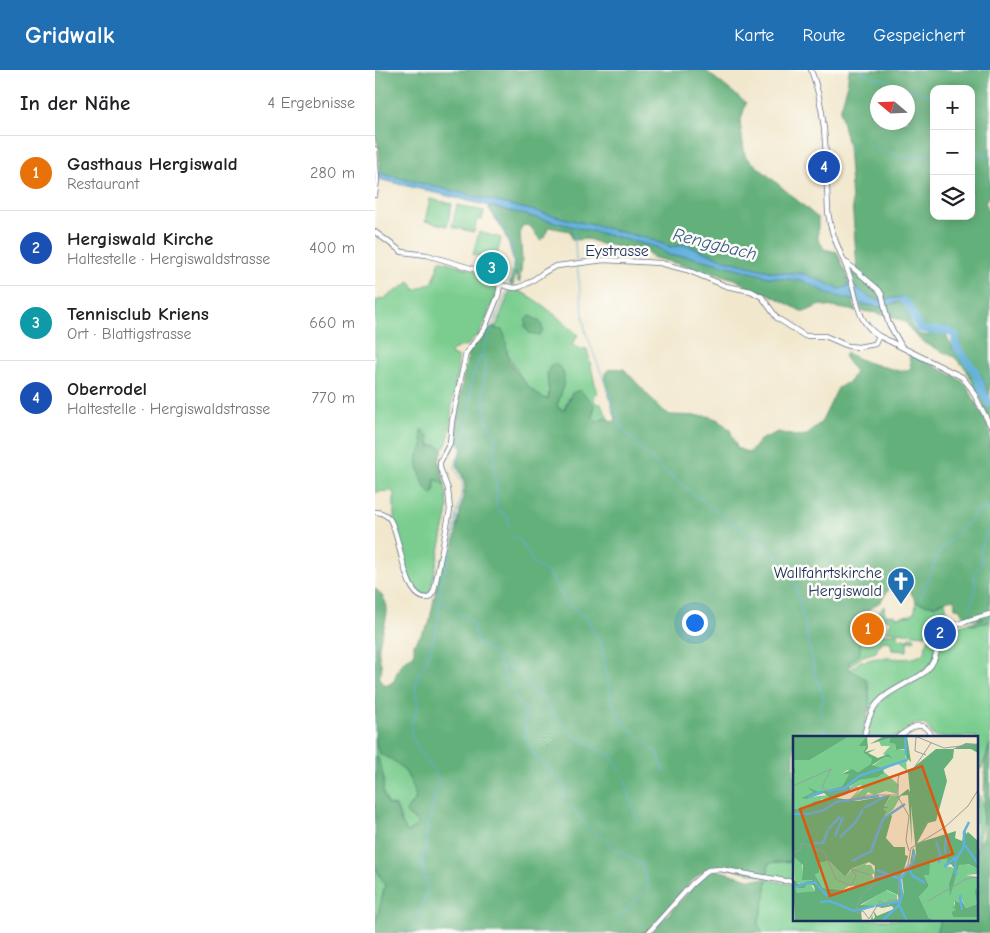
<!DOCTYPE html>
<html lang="de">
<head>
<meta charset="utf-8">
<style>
	:root { --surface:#fff; --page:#f6f6f6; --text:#202124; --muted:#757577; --line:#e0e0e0; --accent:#1f6fb2 }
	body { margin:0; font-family:"Comic Neue",sans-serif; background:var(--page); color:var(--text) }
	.controls { position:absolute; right:15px; top:15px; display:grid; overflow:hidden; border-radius:10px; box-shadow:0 2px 12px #0003 }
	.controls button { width:45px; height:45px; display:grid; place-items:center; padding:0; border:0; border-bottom:1px solid var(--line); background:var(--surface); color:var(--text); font:25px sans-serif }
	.compass { position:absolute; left:495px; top:15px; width:45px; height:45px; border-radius:50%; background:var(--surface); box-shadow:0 2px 12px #0003; rotate:289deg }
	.you { position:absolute; left:319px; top:552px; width:18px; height:18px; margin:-12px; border:4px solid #fff; border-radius:50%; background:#1a73e8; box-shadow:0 0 0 8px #1a73e833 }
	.badge { display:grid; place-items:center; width:32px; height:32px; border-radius:50%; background:var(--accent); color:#fff; font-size:16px; font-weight:700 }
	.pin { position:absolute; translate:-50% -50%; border:2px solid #fff; box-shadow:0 1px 5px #0006 }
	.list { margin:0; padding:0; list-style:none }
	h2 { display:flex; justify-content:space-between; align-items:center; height:65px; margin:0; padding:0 20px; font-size:21px }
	h2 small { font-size:16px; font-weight:400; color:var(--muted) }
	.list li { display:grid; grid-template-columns:32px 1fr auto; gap:15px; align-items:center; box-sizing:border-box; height:75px; padding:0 20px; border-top:1px solid var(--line) }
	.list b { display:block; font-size:19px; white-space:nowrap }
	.list p { margin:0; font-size:16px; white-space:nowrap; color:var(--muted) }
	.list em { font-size:16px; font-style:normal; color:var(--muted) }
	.icon { flex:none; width:28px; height:28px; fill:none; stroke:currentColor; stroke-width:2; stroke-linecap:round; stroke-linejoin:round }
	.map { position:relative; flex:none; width:615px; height:863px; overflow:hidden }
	header { display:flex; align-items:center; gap:30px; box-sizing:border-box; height:70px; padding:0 25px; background:var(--accent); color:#fff }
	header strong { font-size:24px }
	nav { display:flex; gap:28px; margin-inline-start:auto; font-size:18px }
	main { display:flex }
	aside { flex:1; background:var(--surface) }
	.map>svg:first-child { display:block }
	.green { fill:#7acd8f; stroke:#4a7e76 }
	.forest { fill:#63b07a; stroke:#3f706c; fill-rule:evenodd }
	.water { fill:#62b0dc; stroke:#3e709d }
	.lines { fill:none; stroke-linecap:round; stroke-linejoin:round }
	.stream { stroke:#62b0dc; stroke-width:1 }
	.river { stroke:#62b0dc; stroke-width:8 }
	.minor-casing { stroke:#666f84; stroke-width:6 }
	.minor { stroke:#fff; stroke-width:4.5 }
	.labels { text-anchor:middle; stroke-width:5; stroke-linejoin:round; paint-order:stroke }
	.street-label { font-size:16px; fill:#1b2f5e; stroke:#fdfcf7 }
	.poi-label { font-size:16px; fill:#1b2f5e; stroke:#fdfcf7; text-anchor:end }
	.water-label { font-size:18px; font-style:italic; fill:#345c8a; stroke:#fdfcf7 }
	.inset-river { fill:none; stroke:#62b0dc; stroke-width:2.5 }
	.inset-road { fill:none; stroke:#9b9da0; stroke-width:1 }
	.view { fill:#de5710; fill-opacity:0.15; stroke:#de5710; stroke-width:2.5 }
	.inset-edge { fill:none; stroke:#1b2f5e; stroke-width:2.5 }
</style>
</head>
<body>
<header>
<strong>Gridwalk</strong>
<nav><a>Karte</a><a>Route</a><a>Gespeichert</a></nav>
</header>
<main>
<aside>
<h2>In der Nähe<small>4 Ergebnisse</small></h2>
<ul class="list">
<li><span class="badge" style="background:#e8710a">1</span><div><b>Gasthaus Hergiswald</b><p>Restaurant</p></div><em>280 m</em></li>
<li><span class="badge" style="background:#1a4fb4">2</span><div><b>Hergiswald Kirche</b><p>Haltestelle · Hergiswaldstrasse</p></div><em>400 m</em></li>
<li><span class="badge" style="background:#0f9aa8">3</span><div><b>Tennisclub Kriens</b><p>Ort · Blattigstrasse</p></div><em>660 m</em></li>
<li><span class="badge" style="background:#1a4fb4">4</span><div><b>Oberrodel</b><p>Haltestelle · Hergiswaldstrasse</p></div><em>770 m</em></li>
</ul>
</aside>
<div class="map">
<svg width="615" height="863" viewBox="0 0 615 863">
	<rect width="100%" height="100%" fill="#fdfcf7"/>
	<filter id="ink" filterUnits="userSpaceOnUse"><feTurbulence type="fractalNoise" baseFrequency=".02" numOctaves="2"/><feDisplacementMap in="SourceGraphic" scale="10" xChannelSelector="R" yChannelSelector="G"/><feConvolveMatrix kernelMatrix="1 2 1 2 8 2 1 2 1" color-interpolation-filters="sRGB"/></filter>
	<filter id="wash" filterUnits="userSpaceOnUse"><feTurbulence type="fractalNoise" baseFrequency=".0096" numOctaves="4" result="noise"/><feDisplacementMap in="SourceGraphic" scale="20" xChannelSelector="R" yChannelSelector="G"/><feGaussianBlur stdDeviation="1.12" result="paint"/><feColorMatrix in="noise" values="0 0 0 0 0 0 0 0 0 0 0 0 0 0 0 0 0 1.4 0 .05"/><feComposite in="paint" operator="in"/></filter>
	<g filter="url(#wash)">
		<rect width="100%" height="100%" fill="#f1e7cc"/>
		<g class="green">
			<path d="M55 129 77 134 72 156 50 151Z"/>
			<path d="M82 135 109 141 107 150 102 149 99 162 77 157Z"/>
			<path d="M104 162 126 168 121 190 98 185Z"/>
			<path d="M65 190C79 195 124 204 122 222 121 228 117 235 114 240 112 246 111 253 107 258 104 265 97 269 93 275L84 277 75 282V284L83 288C83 305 79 319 77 335 75 350 77 368 68 380L63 376H55L54 371 47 369 48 376C40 394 46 400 50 418L60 420V409L70 414 73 436 72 445 55 523 47 526 41 523 32 504 19 453V423L16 421 0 422V231L10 228 35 212 41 220 58 212Z"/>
			<path d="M136 218C159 225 185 249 203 265L197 274 202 278 212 279 222 323 219 326V330L221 333 226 334 234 350 228 349 224 352 220 351 218 348C220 332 218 335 208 324L194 327 189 340H185L182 335 186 324 172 303 174 323 173 329C150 328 130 276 120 259Z"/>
			<path d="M570 531 572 543 568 551C561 554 557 562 550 565L511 561 517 551 501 545 509 536 510 545H520L521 547 537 545 540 541 541 532 560 536Z"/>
			<path d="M615 552V674L607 698 601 701V667H559L552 656C538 648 532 664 519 667 510 669 499 667 490 667L496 645 508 628 549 604 568 570 573 565 572 563 579 558 594 553 598 555Z"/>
			<path d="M567 555 570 556C557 568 565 581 554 595 539 614 512 614 495 640L494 618 491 609 475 600 487 590 489 592C508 581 540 598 552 579L550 578C553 569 558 559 567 555Z"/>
			<path d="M486 556 490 569H492L493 572 497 570V568L505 566V564H523V568L534 570 535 567 540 568V570L532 572V581L517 580 516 572 509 571 504 574 501 582 488 586 475 596 474 592 484 585V574L487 570Z"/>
			<path d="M0 666 4 683 19 690 28 697 39 718 41 727 33 738V745L41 751 42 755 34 763C26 756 25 745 21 736L13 735 8 723 9 709 0 686Z"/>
			<path d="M601 722C613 734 607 761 601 775Z"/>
			<path d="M419 791V809L392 807 394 792Z"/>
			<path d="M0 796 10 815 0 857Z"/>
			<path d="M392 809 413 814 419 812V849L566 850 561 863H387L383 854 390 827Z"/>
		</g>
		<g class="forest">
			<path d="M0 0H330L371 33 365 53 370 86 443 148V168L449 179 462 182 469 199H470L474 212 472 217 465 219 460 217 430 204 399 202 385 199 350 190 317 177 310 175 296 177 271 168 5 104 4 77 0 66Z"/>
			<path d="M474 0H615V124L610 132 615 143V327L605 303 590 284 577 258 572 256 554 259 548 258 545 255 537 236 513 229 504 230 494 227 481 218 475 198 477 200 482 199 473 76 465 41 472 17ZM559 19H596V146H559ZM502 22H532V52H502Z"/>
			<path d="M114 136 281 177 296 186H312L357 197 393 207 423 209 436 214 456 225 478 230 481 241 445 235 432 241H426L394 224 376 219 360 209 276 187 273 182 226 174 213 169 197 170 195 161 173 157 170 166 165 170 155 156 151 155 147 156 145 161 147 190 145 210V212H143L141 202 138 216 135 215 139 191H138C135 170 126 156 114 139Z"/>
			<path d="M524 232 531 235C534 243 534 251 538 258 550 274 560 258 571 265L580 282 599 304 615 339V351L609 340 610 338 591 299 579 287 549 273 538 263 530 251 502 243 487 241 485 234 505 237Z"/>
			<path d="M156 246 166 253 168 260 164 265 154 263 150 257 151 248Z"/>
			<path d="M120 256V259L127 260C133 269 130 277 133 287 136 298 161 329 173 329 176 316 167 303 178 294 197 298 187 323 182 335L183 338 189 340 197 323 205 320 219 334 218 348 222 352 229 348 238 352 241 349C238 341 236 333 234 325 228 307 224 296 249 299L285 338 295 345 333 346 344 350 355 360 362 378 374 383 385 370 403 362 420 366 432 365 447 351 463 318 475 311 480 302 469 286 471 283 491 292 524 301 536 299 534 285H536L579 306 591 314 615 360V552L598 555 594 553 609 548 590 549 585 539 580 538 579 529C560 532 563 539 541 532L532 515 526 513 517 515 505 532 487 544 485 581 484 585 474 592 475 600 491 609C498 632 493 645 487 667H419V791L394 793 392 807C379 804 347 795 335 797 323 800 282 851 271 863H0V857L10 816 0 796V686L3 688 9 709 8 722 13 735 21 736 25 750 33 763 42 755 41 751 31 743C32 737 39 734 41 727 35 705 28 693 6 685L2 678 0 666V518C5 523 12 531 12 539 13 552 2 570 4 585 6 598 9 594 4 608L7 613 13 615 19 611C24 597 24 592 39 585V574L54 554 67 489 78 479 90 416C87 398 77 401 87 379L81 369 82 344 90 297 96 276 106 270 112 259Z"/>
			<path d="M46 359 53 365 55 376H63L68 380 64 390 70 415 60 409 58 425C49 421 41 395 43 386 44 382 48 379 48 375 48 370 46 364 46 359Z"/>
			<path d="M615 674V863H561L566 849H601V778L608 765 610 693Z"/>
			<path d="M342 800 374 809H392L390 827 383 854 387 863H276L332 802Z"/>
		</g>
		<path class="water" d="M0 102 271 168 296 177 310 175 317 177 350 190 385 199 399 202 430 204 460 217 465 219 472 217 474 212 494 227 504 230 528 227 537 236 533 240 530 235 524 232 505 237 485 234 478 230 456 225 428 211 393 207 357 197 312 186H296L281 177 0 108Z"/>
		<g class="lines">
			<g class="stream">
				<path d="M484 0 497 7 512 10 524 17 559 26"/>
				<path d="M476 78H480"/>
				<path d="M498 79C510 80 519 85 530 87 540 89 549 87 559 86"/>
				<path d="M596 79 615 87"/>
				<path d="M115 136C133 165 145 180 134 215"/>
				<path d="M199 155 201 191"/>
				<path d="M202 195 210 260 241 343 249 361 265 379 294 405 369 462 395 479 418 508 426 536 441 608 447 622 448 630 445 638 446 648"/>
				<path d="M107 286 110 290 108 320 110 348 120 365 119 393 122 421 121 438 133 447V454L135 459"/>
				<path d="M604 313 615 310"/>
				<path d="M137 466 145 470 159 494 175 504 190 533 211 547 227 577 236 629 246 651 266 669"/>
				<path d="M552 512 564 482 597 448 599 442 615 438"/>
				<path d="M545 529 551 516"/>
				<path d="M65 530 77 538"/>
				<path d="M594 539 601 520 599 504 607 493 605 482 614 455V439"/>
				<path d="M82 542 98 553 102 573C107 577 114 580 119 584 128 593 128 610 135 620"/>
				<path d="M127 598 142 599 143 601"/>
				<path d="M147 607 153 617 171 630 177 644 200 666 235 686 243 695 246 701"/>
				<path d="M138 625 151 643 150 665 159 684 190 716 189 728"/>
				<path d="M449 657 451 667"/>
				<path d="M271 673 284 685 288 701"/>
				<path d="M249 707 262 751"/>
				<path d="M194 734 215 760 240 779 267 794 274 817 245 847"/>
				<path d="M35 863 52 824V815L47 796 53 754 64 711 60 702 43 679 36 665 37 654 43 636 40 619 44 603 51 593 63 553 66 513 74 488 88 414 80 399 82 388 88 376 92 354 98 305 133 219"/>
			</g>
			<path class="river" d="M529 231 534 236 544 258C559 265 569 255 581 266L580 272 585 282 600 301 607 320 615 334"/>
		</g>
	</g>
	<g filter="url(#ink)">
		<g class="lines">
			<g class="minor-casing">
				<g id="minor">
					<path d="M436 0C450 36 451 79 452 118 453 128 452 138 454 148 457 170 470 189 476 210 483 232 482 252 504 266L587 307 596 318 615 355"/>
					<path d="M0 79 2 110 0 125"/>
					<path d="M0 162 27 182 52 185 102 200 114 205 125 215"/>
					<path d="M472 193 504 220 507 225 513 252 527 277"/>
					<path d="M125 215C130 215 136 218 141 218 157 215 167 200 182 196L229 190 285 193 312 200 351 216 376 221 387 227 402 248 430 266H450L473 276 483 277 500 274 504 266"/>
					<path d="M0 442C6 442 10 444 14 448 27 465 27 531 54 528L59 521 75 440 73 419 65 398V392L75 373 77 351 91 283 110 258 123 226 125 215"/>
					<path d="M489 667C496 631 505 628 535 611 540 608 547 605 551 601 560 593 561 584 564 573 571 553 597 550 615 544"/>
					<path d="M523 667C536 658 548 647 557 667"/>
					<path d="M273 863 317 814 333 800 345 799 410 811H419"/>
				</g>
			</g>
			<use href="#minor" class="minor"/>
		</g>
	</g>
	<defs>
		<g id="church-pin" transform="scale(1.4375)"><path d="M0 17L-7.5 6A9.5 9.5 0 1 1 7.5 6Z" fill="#1f6fb2" stroke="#fdfcf7"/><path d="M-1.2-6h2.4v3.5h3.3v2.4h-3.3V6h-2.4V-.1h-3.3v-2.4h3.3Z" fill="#fff"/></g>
	</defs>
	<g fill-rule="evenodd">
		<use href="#church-pin" x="526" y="511"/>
	</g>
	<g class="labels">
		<g class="street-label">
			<text x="242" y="186">Eystrasse</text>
		</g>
		<g class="poi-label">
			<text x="507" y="508">Wallfahrtskirche<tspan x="507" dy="18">Hergiswald</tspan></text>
		</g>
		<g class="water-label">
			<text transform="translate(340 174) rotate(14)" y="6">Renggbach</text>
		</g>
	</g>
	<g transform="translate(418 666)">
		<rect width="185" height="185" fill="#f1e7cc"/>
		<path d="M57 0H73L74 11 70 16 80 23 79 28 65 36 54 34 49 38H56L49 50 26 56 18 54 20 56 8 62 36 59 37 62 28 72H23L31 62 14 72 0 73V39L3 36 0 24H17ZM97 2 96 7 102 8 103 14H112L114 35 104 27 89 35 79 30 92 21 98 22 90 18 97 10H88L86 5ZM91 36 106 49 104 58 93 55 81 59 75 56 71 62 57 63 70 53 68 49 54 54 65 44 87 40ZM98 60H108L100 74 91 81 94 75 90 73 94 70H91ZM1 121 9 126 10 142 19 145 2 148ZM141 123H155L154 130 161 132 156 147 158 152 166 129 172 127 185 133V138L173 139 185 141 184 168 173 172 167 159V167L161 166 163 175 158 176 160 181H185V185H143L136 182 126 161 136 150 131 139 136 138V129ZM36 125 52 141 59 133 74 127 72 129H78L82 137 78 139 81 146 66 151 57 149 50 154 30 152 22 139 26 135V127ZM17 147 22 155 4 158 2 152ZM93 154 104 159V165L88 171 67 170Z" fill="#7acd8f"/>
		<path d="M0 0H57L17 24H0L3 36 0 39ZM74 0 75 12 72 16 83 13 75 17 85 22 95 18 99 22 92 21 79 29 90 33 91 37 85 41 66 44 56 51 58 54 54 58 43 62 65 65 98 59 91 70 96 71 90 73 94 75 91 81 97 78 99 80 93 102 101 111H112V119L115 120 111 133 117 127 120 111 122 116 119 120 120 124 111 134 106 143 111 159 109 142 121 125 123 116 118 69 119 110 115 59 106 60 115 53 117 56 115 36 143 13H160L173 7 185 8V17L178 13H161L160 22 151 33 154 45 143 85 135 87 124 107 163 95 162 102 169 105 172 93 173 98 175 96 185 105V133L175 128 166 129 157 160 156 147 161 132 158 128 152 130 155 123H141L137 127 136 139H131L136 150 126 161 136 182 143 185H78L79 178 80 184 82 181 80 174 84 180 101 173 99 170 89 172 83 170 95 169 106 164 105 159 94 154 67 169 81 170 68 175 69 185H2L0 143 5 148 20 144H9L10 129 1 121 0 129V73L14 72 20 66 37 62 31 57 13 63 8 62 20 56 14 51 26 56 49 50 56 38H49L59 33 65 36 78 28 79 23 70 16 74 10H66ZM36 125 52 141 58 133 76 126 82 130 81 146 50 154 30 152 22 139 26 136V127ZM15 147 21 150 22 155 4 157 2 152H11ZM91 0H114L118 26 115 23 114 26 112 13 103 14 102 8 96 7 97 2 77 8ZM185 152V181H160L158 176 163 174 159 170 162 171V165L167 167 166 159 173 172 184 168 182 154Z" fill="#63b07a" fill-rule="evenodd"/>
		<path class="inset-river" d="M112 0 113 19M34 55 52 52 66 40 114 24M15 61 30 55M71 72 93 60M0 78H15L31 74 43 66 86 60M35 93 47 81M42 100 50 81M47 101 62 87 70 73M143 105 147 118 146 127M21 107H30L35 94M172 109 185 128M152 117 153 99M59 125 78 115 90 83 112 68M151 131 163 121M115 132 120 140 132 147M84 134 107 143M163 139 162 126 171 110V96L176 86M82 141 97 139M21 145 34 160M2 152 13 147H22M167 159 169 174M27 166 37 165 61 175 81 170M106 169 114 185M106 169 109 159 107 143 120 126 121 114M83 170 107 165M89 185 106 169"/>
		<path class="inset-road" d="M122 0 151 12 185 8M123 1 122 15 133 19M0 50 38 33 29 51 37 58 65 51 66 54 57 64 77 59H105M116 115 113 104 116 80 105 61V43L107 37 121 32 138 7M0 117 7 114 9 107 31 116 43 143 58 150 63 140 58 133 78 139 83 147 69 159 63 172 65 178 70 175 76 183 87 165 93 169 96 164H106L105 143 115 129 118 112 152 91 175 70 185 54M135 165 173 143 185 141"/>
		<path class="view" d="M129 30 160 118 37 160 7 73Z"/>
		<rect width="185" height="185" class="inset-edge"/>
	</g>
</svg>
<div class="controls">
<button>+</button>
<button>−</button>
<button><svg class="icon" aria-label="layers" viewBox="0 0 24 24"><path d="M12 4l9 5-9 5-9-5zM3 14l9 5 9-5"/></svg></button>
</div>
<svg class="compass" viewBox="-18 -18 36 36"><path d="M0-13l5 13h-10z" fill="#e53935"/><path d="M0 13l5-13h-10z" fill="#757577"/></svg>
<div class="you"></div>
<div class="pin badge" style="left:493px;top:559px;background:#e8710a">1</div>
<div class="pin badge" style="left:565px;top:563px;background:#1a4fb4">2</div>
<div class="pin badge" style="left:117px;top:198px;background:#0f9aa8">3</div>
<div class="pin badge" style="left:449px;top:97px;background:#1a4fb4">4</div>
</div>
</main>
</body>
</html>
